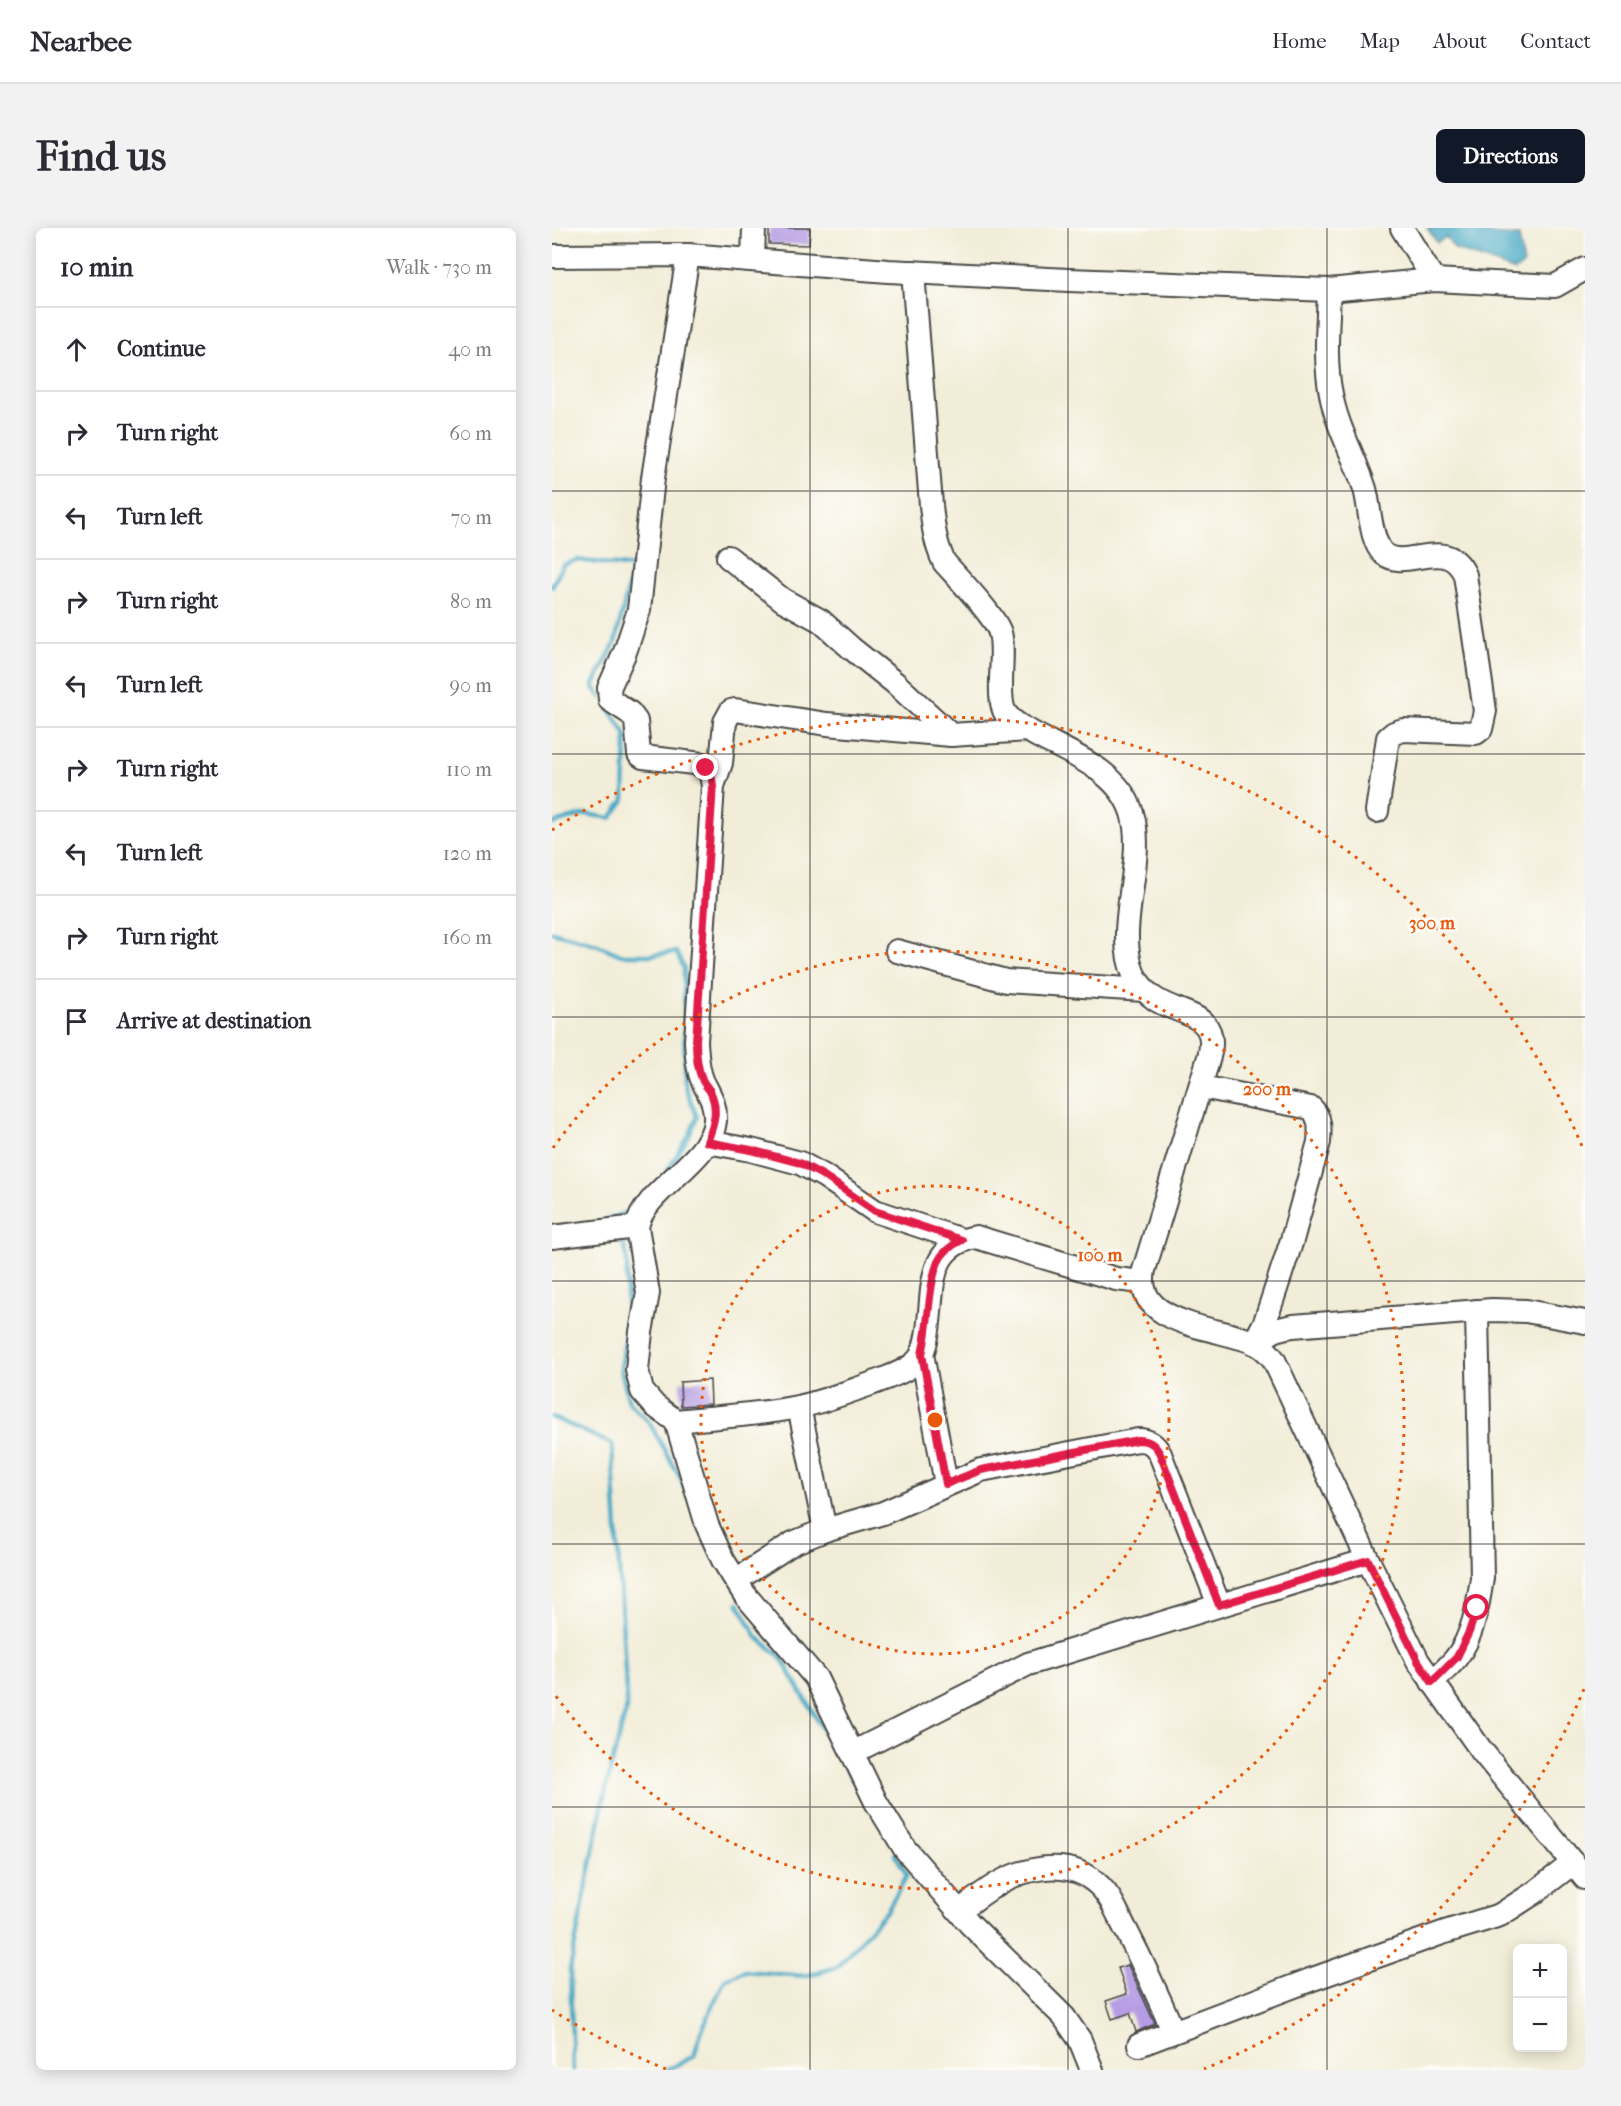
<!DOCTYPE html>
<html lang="en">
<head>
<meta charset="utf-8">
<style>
	:root { --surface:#fff; --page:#f2f2f3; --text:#2b2b33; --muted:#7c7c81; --line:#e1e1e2; --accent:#111827 }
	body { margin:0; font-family:"IM FELL French Canon",serif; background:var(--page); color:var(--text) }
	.controls { position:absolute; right:18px; bottom:18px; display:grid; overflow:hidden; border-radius:9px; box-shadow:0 3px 15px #0003 }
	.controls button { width:54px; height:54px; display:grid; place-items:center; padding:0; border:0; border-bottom:2px solid var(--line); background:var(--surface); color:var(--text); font:30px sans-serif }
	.stop { position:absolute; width:18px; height:18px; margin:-14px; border:4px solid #e11d48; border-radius:50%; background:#fff }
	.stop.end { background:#e11d48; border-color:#fff; box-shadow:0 2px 6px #0008 }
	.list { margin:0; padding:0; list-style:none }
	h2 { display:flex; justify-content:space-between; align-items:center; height:78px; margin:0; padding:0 24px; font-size:26px }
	h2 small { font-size:20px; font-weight:400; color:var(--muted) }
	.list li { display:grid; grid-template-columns:39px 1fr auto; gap:18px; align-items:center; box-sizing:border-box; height:84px; padding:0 24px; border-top:2px solid var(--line) }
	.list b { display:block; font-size:22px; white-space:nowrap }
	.list em { font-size:20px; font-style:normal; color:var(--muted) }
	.icon { flex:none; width:33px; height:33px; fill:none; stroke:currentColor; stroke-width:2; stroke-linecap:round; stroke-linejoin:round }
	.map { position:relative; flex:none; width:1033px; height:1842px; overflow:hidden; border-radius:9px }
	header { display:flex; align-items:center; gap:36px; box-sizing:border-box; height:84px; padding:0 30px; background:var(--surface); border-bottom:2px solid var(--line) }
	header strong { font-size:28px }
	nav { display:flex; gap:33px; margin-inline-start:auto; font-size:21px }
	.intro { display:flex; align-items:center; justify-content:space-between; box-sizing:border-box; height:144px; padding:0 36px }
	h1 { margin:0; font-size:42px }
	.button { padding:15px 27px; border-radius:9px; background:var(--accent); color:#fff; font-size:21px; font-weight:700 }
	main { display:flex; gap:36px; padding:0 36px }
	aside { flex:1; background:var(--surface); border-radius:9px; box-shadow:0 3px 15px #0003 }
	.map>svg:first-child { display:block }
	.water { fill:#45a8c4; stroke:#386a78; stroke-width:1.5 }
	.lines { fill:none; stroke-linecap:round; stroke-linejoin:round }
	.stream { stroke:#45a8c4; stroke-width:4.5 }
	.building { fill:#b69ce4 }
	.minor-casing { stroke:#494845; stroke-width:26 }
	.minor { stroke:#fff; stroke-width:22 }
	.route { stroke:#e11d48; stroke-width:8 }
	.grid { fill:none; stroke:#2b2b2b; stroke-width:1.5; stroke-opacity:0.55 }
	.ring { fill:none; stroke:#e8590c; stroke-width:3; stroke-dasharray:3 6 }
	.centre { fill:#e8590c; stroke:#fdfcf7; stroke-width:3 }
	.ring-label { font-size:18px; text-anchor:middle; font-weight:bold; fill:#e8590c; stroke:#fdfcf7; stroke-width:5; stroke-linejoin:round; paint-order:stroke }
</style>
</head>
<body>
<header>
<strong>Nearbee</strong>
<nav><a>Home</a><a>Map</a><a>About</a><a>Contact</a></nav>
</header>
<div class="intro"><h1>Find us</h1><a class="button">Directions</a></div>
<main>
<aside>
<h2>10 min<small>Walk · 730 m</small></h2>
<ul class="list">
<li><svg class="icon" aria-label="ahead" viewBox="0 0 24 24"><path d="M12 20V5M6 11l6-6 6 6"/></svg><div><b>Continue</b></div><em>40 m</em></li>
<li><svg class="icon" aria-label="right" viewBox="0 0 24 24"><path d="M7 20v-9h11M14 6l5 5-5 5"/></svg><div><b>Turn right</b></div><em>60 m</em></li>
<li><svg class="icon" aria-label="left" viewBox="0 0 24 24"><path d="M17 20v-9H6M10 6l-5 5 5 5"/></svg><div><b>Turn left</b></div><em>70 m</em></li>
<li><svg class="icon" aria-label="right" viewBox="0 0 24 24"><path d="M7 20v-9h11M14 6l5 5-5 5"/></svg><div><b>Turn right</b></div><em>80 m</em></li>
<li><svg class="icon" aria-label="left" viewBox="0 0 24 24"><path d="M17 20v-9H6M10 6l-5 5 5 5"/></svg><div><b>Turn left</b></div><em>90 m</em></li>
<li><svg class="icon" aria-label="right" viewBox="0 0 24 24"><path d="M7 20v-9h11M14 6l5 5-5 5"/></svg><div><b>Turn right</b></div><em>110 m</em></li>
<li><svg class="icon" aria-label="left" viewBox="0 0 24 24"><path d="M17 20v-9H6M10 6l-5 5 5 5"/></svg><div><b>Turn left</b></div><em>120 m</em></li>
<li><svg class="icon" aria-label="right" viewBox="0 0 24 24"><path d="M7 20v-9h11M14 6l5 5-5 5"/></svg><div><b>Turn right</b></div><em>160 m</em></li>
<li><svg class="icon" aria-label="arrive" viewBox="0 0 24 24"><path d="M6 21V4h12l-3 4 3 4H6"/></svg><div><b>Arrive at destination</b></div></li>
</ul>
</aside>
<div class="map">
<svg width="1033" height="1842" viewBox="0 0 1033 1842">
	<rect width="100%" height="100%" fill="#fdfcf7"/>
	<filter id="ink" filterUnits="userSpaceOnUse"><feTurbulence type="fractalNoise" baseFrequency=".0167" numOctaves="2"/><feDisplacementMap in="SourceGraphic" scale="12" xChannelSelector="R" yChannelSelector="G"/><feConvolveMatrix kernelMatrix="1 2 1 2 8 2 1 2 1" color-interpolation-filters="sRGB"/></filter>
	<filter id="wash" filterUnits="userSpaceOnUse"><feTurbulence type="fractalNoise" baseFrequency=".008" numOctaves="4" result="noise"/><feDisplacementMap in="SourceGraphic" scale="24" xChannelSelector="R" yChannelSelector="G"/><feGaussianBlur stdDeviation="1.35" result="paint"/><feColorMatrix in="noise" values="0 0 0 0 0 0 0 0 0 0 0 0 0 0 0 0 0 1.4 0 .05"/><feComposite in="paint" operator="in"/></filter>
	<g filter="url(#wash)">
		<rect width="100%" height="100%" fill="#f2edd8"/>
		<path class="water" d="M875 0H930L940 6 967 8 972 36 963 43 903 21 894 9 885 15Z"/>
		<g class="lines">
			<g class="stream">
				<path d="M0 359 11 337 25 332 81 339 63 415 41 458 49 469"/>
				<path d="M0 596 33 586 59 590 72 572 74 507 59 483"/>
				<path d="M0 704 41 715 69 727H99L124 724 132 740 133 858 145 889 137 908 115 943"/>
				<path d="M53 992 75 984 86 972"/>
				<path d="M71 1014 75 1028V1094L69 1142 77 1174 97 1194 130 1253 135 1268"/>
				<path d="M0 1189 60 1216 75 1478 54 1559 18 1742 21 1842"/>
				<path d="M186 1375 205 1409 228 1428 305 1559"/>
				<path d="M115 1842 142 1828 149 1804 173 1751 193 1743 253 1748 285 1739 336 1681 355 1647 343 1626"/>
			</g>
		</g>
		<g id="blocks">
			<g class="building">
				<path d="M217 0H258L257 17 217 16Z"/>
				<path d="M158 1152 159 1176 129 1178 128 1154Z"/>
				<path d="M576 1737 603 1796 584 1804 578 1785 560 1791 554 1773 575 1766 566 1740Z"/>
			</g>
		</g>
	</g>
	<g filter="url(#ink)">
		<use href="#blocks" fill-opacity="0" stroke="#494845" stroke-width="1.5"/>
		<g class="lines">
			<g class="minor-casing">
				<g id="minor">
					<path d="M850 0 882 52"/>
					<path d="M136 27 101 250 87 382 73 424 57 460 58 472 78 485 84 493 87 526 91 529 150 536 159 546 161 558 144 813C145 827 145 841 151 854 158 868 164 876 163 893 159 934 92 961 85 999L96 1065 89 1104 85 1142 90 1163 103 1178 124 1193 155 1297 171 1332 193 1367 264 1450 324 1574 353 1621 418 1696 512 1789 528 1812 540 1842"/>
					<path d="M0 28 136 27 336 43 517 52 777 62 882 52 1003 58 1033 41"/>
					<path d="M201 32 202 0"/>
					<path d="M361 44 379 277C381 297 383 315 392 334 404 348 444 389 448 405 454 425 443 471 454 486 461 496 474 501 484 507 519 526 567 543 580 585 595 634 561 700 582 747 587 756 594 765 603 771 628 788 669 784 657 829L592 1042C580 1099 672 1099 705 1116 712 1120 717 1125 722 1132L816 1332 866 1433 929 1522 1033 1650"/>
					<path d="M777 62C776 96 772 133 779 166 785 200 803 229 813 261 818 278 818 314 832 326 854 344 895 306 913 347L933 483 929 501 924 505 851 502 842 505 836 510 825 583"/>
					<path d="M176 329 231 372 269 393 299 420 343 455 399 507"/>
					<path d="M161 558 169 535 173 494 179 483 183 482 275 496 399 507 475 502"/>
					<path d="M345 723 454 753 592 762"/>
					<path d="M649 859 759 880C769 889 768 902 767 914L740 1012 713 1094 702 1115"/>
					<path d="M155 914 199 922 248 935 272 948 323 983 410 1012"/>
					<path d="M0 1009 85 999"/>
					<path d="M706 1117C718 1103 723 1101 741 1098L940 1082 974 1083 1033 1094"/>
					<path d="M370 1126 394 1256"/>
					<path d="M247 1179 273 1302"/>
					<path d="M124 1193C165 1189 206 1187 246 1179 270 1174 293 1165 316 1157 331 1151 353 1145 365 1133 371 1127 372 1120 374 1113 384 1071 369 1019 424 1009L564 1051 590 1054"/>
					<path d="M184 1352 241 1315 273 1302 331 1285 429 1242 586 1212C597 1212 603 1216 608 1226L667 1377"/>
					<path d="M880 1454C888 1446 897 1439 904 1430 921 1409 926 1377 930 1350L925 1083"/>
					<path d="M300 1525 476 1436 816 1332"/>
					<path d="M407 1683C424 1671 441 1656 461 1648 498 1634 535 1635 558 1671 564 1681 569 1693 575 1704 592 1737 607 1770 621 1803"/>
					<path d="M587 1817 758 1752 893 1704 948 1687 982 1665 1021 1635"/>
				</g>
			</g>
			<use href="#minor" class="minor"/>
		</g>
	</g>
	<g class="lines" filter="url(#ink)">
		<path class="route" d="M154 540 159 546 161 558 144 813C144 827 145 839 150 851 152 856 155 859 158 863 167 881 162 897 155 914L199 922 248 935 272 948 323 983 410 1012C400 1017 391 1023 386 1034 376 1058 377 1099 370 1126L394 1256 429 1242 586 1212C597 1212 603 1216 608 1226L667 1377 816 1332 866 1433 880 1454 905 1429 917 1404 925 1380"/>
	</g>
	<path class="grid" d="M258 0V1842M516 0V1842M775 0V1842M0 263H1033M0 526H1033M0 789H1033M0 1053H1033M0 1316H1033M0 1579H1033"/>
	<g class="ring">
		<circle cx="383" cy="1192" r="234"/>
		<path d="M1 920A469 469 0 1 1 1 1464"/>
		<path d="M1032 1461A703 703 0 0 1 652 1841M114 1841A703 703 0 0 1 0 1782M0 602A703 703 0 0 1 1032 923"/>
	</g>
	<circle cx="383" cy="1192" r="9" class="centre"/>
	<g class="ring-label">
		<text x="880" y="701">300 m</text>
		<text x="715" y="867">200 m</text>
		<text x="548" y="1033">100 m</text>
	</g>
</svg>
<div class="controls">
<button>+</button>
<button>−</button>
</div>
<div class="stop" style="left:925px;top:1380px"></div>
<div class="stop end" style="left:154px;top:540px"></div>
</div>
</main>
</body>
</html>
